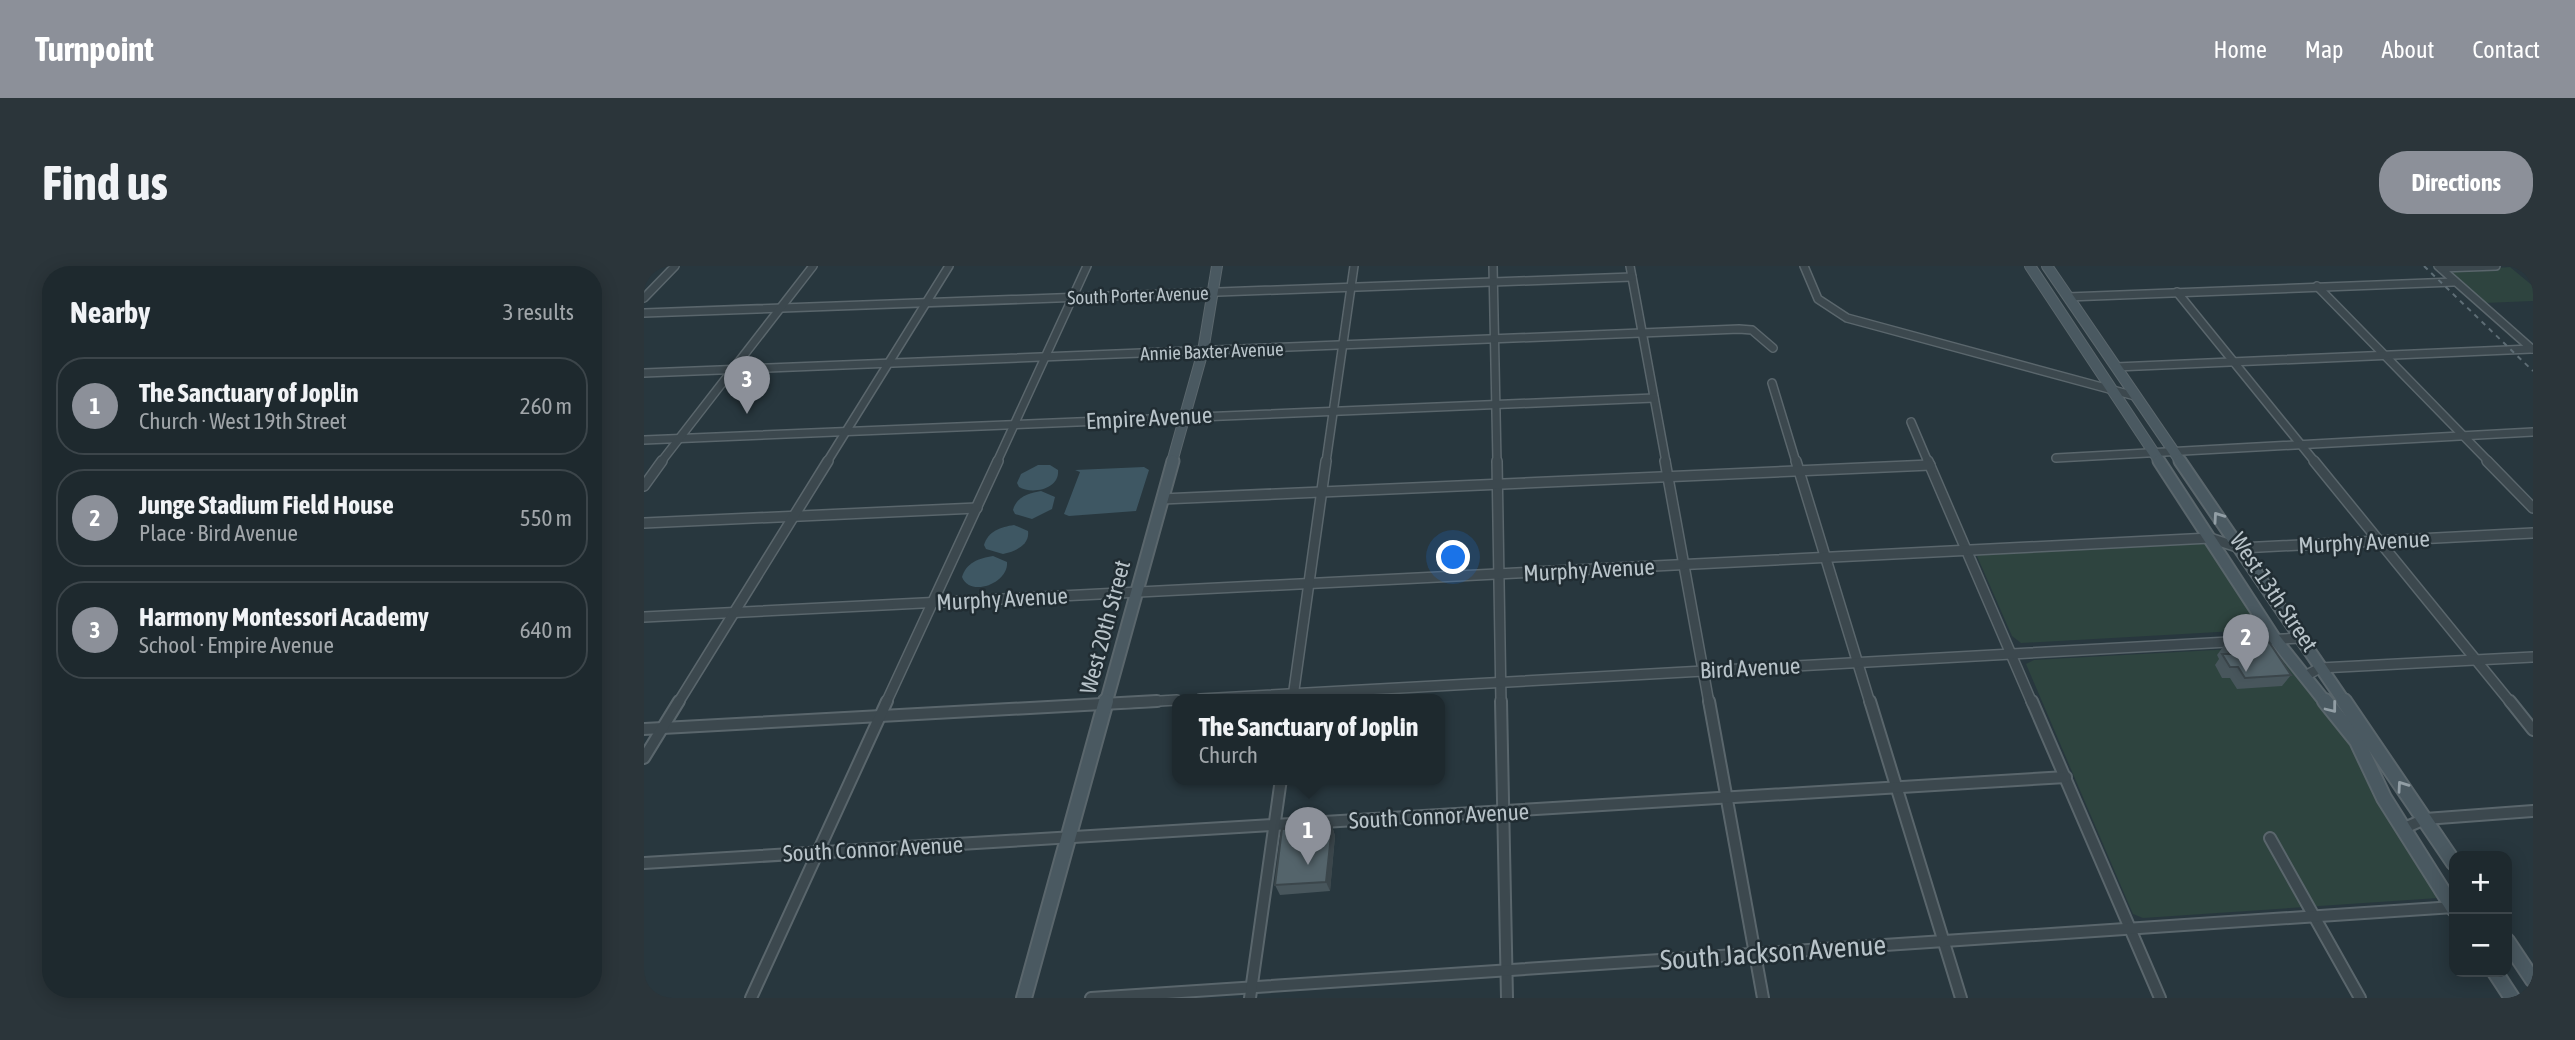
<!DOCTYPE html>
<html lang="en">
<head>
<meta charset="utf-8">
<style>
	:root { --surface:#1e292e; --page:#2b353a; --text:#f1f3f6; --muted:#a1a6aa; --line:#3c454a; --accent:#8c9099 }
	body { margin:0; font-family:"Asap Condensed",sans-serif; background:var(--page); color:var(--text) }
	.controls { position:absolute; right:21px; bottom:21px; display:grid; overflow:hidden; border-radius:14px; box-shadow:0 4px 18px #0003 }
	.controls button { width:63px; height:63px; display:grid; place-items:center; padding:0; border:0; border-bottom:2px solid var(--line); background:var(--surface); color:var(--text); font:35px sans-serif }
	.you { position:absolute; left:810px; top:292px; width:24px; height:24px; margin:-18px; border:5px solid #fff; border-radius:50%; background:#1a73e8; box-shadow:0 0 0 10px #1a73e833 }
	.badge { display:grid; place-items:center; width:46px; height:46px; border-radius:50%; background:var(--accent); color:#fff; font-size:23px; font-weight:700 }
	.pin { position:absolute; translate:-50% -58px; filter:drop-shadow(0 2px 4px #0008) }
	.pin::after { content:''; position:absolute; top:37px; width:24px; height:21px; background:inherit; clip-path:polygon(0 0,100% 0,50% 100%) }
	.popup { position:absolute; left:528px; top:428px; width:273px; height:91px; box-sizing:border-box; display:grid; place-content:center; border-radius:14px; background:var(--surface); filter:drop-shadow(0 2px 5px #0005); font-size:23px; white-space:nowrap; color:var(--muted) }
	.popup b { font-size:26px; color:var(--text) }
	.popup::after { content:''; position:absolute; left:50%; top:100%; margin-left:-14px; border:14px solid transparent; border-top-color:var(--surface) }
	.list { margin:0; padding:0; list-style:none }
	h2 { display:flex; justify-content:space-between; align-items:center; height:91px; margin:0; padding:0 28px; font-size:30px }
	h2 small { font-size:23px; font-weight:400; color:var(--muted) }
	.list li { display:grid; grid-template-columns:46px 1fr auto; gap:21px; align-items:center; box-sizing:border-box; height:98px; margin:0 14px 14px; padding:0 14px; border:2px solid var(--line); border-radius:28px }
	.list b { display:block; font-size:26px; white-space:nowrap }
	.list p { margin:0; font-size:23px; white-space:nowrap; color:var(--muted) }
	.list em { font-size:23px; font-style:normal; color:var(--muted) }
	.map { position:relative; flex:none; width:1889px; height:732px; overflow:hidden; border-radius:28px }
	header { display:flex; align-items:center; gap:42px; box-sizing:border-box; height:98px; padding:0 35px; background:var(--accent); color:#fff }
	header strong { font-size:33px }
	nav { display:flex; gap:38px; margin-inline-start:auto; font-size:24px }
	.intro { display:flex; align-items:center; justify-content:space-between; box-sizing:border-box; height:168px; padding:0 42px }
	h1 { margin:0; font-size:49px }
	.button { padding:18px 32px; border-radius:28px; background:var(--accent); color:#fff; font-size:24px; font-weight:700 }
	main { display:flex; gap:42px; padding:0 42px }
	aside { flex:1; background:var(--surface); border-radius:28px; box-shadow:0 4px 18px #0003 }
	.map>svg:first-child { display:block }
	.green { fill:#2e443f }
	.water { fill:#3e5763 }
	.lines { fill:none; stroke-linecap:round; stroke-linejoin:round }
	.street-far2-casing { stroke:#5a666c; stroke-width:10 }
	.street-far1-casing { stroke:#5a666c; stroke-width:12 }
	.street-casing { stroke:#5a666c; stroke-width:14 }
	.secondary-far2-casing { stroke:#5a666c; stroke-width:12 }
	.secondary-far1-casing { stroke:#5a666c; stroke-width:15 }
	.secondary-casing { stroke:#5a666c; stroke-width:18 }
	.street-far2 { stroke:#3c484e; stroke-width:7 }
	.street-far1 { stroke:#3c484e; stroke-width:9 }
	.street { stroke:#3c484e; stroke-width:10 }
	.secondary-far2 { stroke:#4a5961; stroke-width:10 }
	.secondary-far1 { stroke:#4a5961; stroke-width:11 }
	.secondary { stroke:#4a5961; stroke-width:14 }
	.rail { stroke:#5e6d75; stroke-width:2; stroke-dasharray:5 5; stroke-linecap:butt }
	.wall { fill:#48565c }
	.shaded-wall { fill:#3b464b }
	.building { fill:#54646b; stroke:#3b464b; stroke-width:2 }
	.oneway { stroke:#929ea5 }
	.labels { text-anchor:middle; stroke-width:5; stroke-linejoin:round; paint-order:stroke }
	.far-street-label { font-size:19px; fill:#b8c3c9; stroke:#212d33 }
	.street-label { font-size:23px; fill:#b8c3c9; stroke:#212d33 }
	.near-street-label { font-size:28px; fill:#b8c3c9; stroke:#212d33 }
</style>
</head>
<body>
<header>
<strong>Turnpoint</strong>
<nav><a>Home</a><a>Map</a><a>About</a><a>Contact</a></nav>
</header>
<div class="intro"><h1>Find us</h1><a class="button">Directions</a></div>
<main>
<aside>
<h2>Nearby<small>3 results</small></h2>
<ul class="list">
<li><span class="badge">1</span><div><b>The Sanctuary of Joplin</b><p>Church · West 19th Street</p></div><em>260 m</em></li>
<li><span class="badge">2</span><div><b>Junge Stadium Field House</b><p>Place · Bird Avenue</p></div><em>550 m</em></li>
<li><span class="badge">3</span><div><b>Harmony Montessori Academy</b><p>School · Empire Avenue</p></div><em>640 m</em></li>
</ul>
</aside>
<div class="map">
<svg width="1889" height="732" viewBox="0 0 1889 732">
	<rect width="100%" height="100%" fill="#28373e"/>
	<g class="green">
		<path d="M1866 1 1889 20V35L1840 37 1804 6Z"/>
		<path d="M1561 277 1607 342V350L1613 360 1610 364 1377 377 1368 370 1333 290 1338 287Z"/>
		<path d="M1625 381 1633 384 1688 444 1794 632 1499 652 1489 648 1382 398 1390 394Z"/>
	</g>
	<g class="water">
		<path d="M394 199H406L414 204C416 223 388 229 375 221L373 217 377 208Z"/>
		<path d="M500 201 505 204 492 245 425 250 420 248 436 206 431 204Z"/>
		<path d="M397 225 411 231 408 243 388 253 371 248 369 244C372 231 385 227 397 225Z"/>
		<path d="M370 259 384 265C386 279 372 285 359 288L342 283 340 279C344 265 357 261 370 259Z"/>
		<path d="M349 290 363 296C365 317 326 332 318 311 322 297 335 292 349 290Z"/>
	</g>
	<g class="lines">
		<g class="street-far2-casing">
			<g id="street-far2">
				<path d="M849 0 853 196"/>
				<path d="M986 0 1022 196"/>
				<path d="M1160 0 1174 33 1203 52 1491 130"/>
				<path d="M1794 0 1888 83"/>
				<path d="M1797 2 1852 0"/>
				<path d="M1673 20 1845 196"/>
				<path d="M1533 26 1671 196"/>
				<path d="M1424 31 1810 16"/>
				<path d="M0 32 31 0"/>
				<path d="M0 47 988 11"/>
				<path d="M1472 101 1887 83"/>
				<path d="M0 107 1095 63 1108 64 1129 82"/>
				<path d="M1128 117 1152 196"/>
				<path d="M1267 156 1284 196"/>
				<path d="M0 174 1010 132"/>
				<path d="M1412 192 1889 166"/>
				<path d="M17 196 169 0"/>
				<path d="M183 196 305 0"/>
				<path d="M353 196 443 0"/>
				<path d="M682 196 710 0"/>
			</g>
		</g>
		<g class="street-far1-casing">
			<g id="street-far1">
				<path d="M853 195 857 437"/>
				<path d="M1021 195 1065 437"/>
				<path d="M1152 195 1226 437"/>
				<path d="M1284 195 1388 437"/>
				<path d="M1670 195 1867 437"/>
				<path d="M1843 195 1889 242"/>
				<path d="M0 220 18 195"/>
				<path d="M518 233 1286 199"/>
				<path d="M0 257 333 242"/>
				<path d="M0 351 1566 272 1596 282 1889 267"/>
				<path d="M1661 410 1676 402 1889 391"/>
				<path d="M649 431 682 195"/>
				<path d="M556 433 1656 372"/>
				<path d="M34 437 184 195"/>
				<path d="M242 437 354 195"/>
				<path d="M481 437 533 434"/>
			</g>
		</g>
		<g class="street-casing">
			<g id="street">
				<path d="M857 435 863 732"/>
				<path d="M1065 435 1119 732"/>
				<path d="M1226 435 1317 732"/>
				<path d="M1388 435 1516 732"/>
				<path d="M1866 435 1889 464"/>
				<path d="M0 463 513 435"/>
				<path d="M0 492 35 435"/>
				<path d="M1758 563 1781 553 1889 545"/>
				<path d="M1626 572 1716 732"/>
				<path d="M0 597 1422 511"/>
				<path d="M107 732 243 435"/>
				<path d="M447 732 1810 641"/>
				<path d="M606 732 637 513"/>
			</g>
		</g>
		<g class="secondary-far2-casing">
			<g id="secondary-far2">
				<path d="M1386 0 1516 196"/>
				<path d="M1403 0 1537 196"/>
				<path d="M528 196 559 85 573 0"/>
			</g>
		</g>
		<g class="secondary-far1-casing">
			<g id="secondary-far1">
				<path d="M1515 195 1631 373 1682 437"/>
				<path d="M1536 195 1701 437"/>
				<path d="M462 437 529 195"/>
			</g>
		</g>
		<g class="secondary-casing">
			<g id="secondary">
				<path d="M1681 435 1713 475 1740 532 1810 643"/>
				<path d="M1700 435 1810 597"/>
				<path d="M1863 675 1889 714"/>
				<path d="M1851 706 1868 732"/>
				<path d="M380 732 462 435"/>
			</g>
		</g>
		<use href="#street-far2" class="street-far2"/>
		<use href="#street-far1" class="street-far1"/>
		<use href="#street" class="street"/>
		<use href="#secondary-far2" class="secondary-far2"/>
		<use href="#secondary-far1" class="secondary-far1"/>
		<use href="#secondary" class="secondary"/>
		<path class="rail" d="M1780 0 1889 105"/>
	</g>
	<g class="wall">
		<path d="M1581 378 1647 409 1638 420 1593 423 1586 412H1578L1571 399 1575 393 1573 389Z"/>
		<path d="M688 560 691 570 686 625 636 629 631 619Z"/>
	</g>
	<path class="shaded-wall" d="M688 560 691 570 686 625 682 616Z"/>
	<g class="building">
		<path d="M1625 376 1647 409 1601 412 1594 401H1586L1578 388H1586L1581 378Z"/>
		<path d="M688 560 682 616 631 619 638 563Z"/>
	</g>
	<defs><path id="oneway-chevron" d="M-2-3.5L2.5 0L-2 3.5" fill="none" stroke-width="1.6" stroke-linecap="round" stroke-linejoin="round" transform="scale(1.75)"/></defs>
	<g class="oneway">
		<use href="#oneway-chevron" transform="translate(1574 251) rotate(-125)"/>
		<use href="#oneway-chevron" transform="translate(1688 442) rotate(52)"/>
		<use href="#oneway-chevron" transform="translate(1758 520) rotate(-125)"/>
	</g>
	<g class="labels">
		<g class="far-street-label">
			<text transform="translate(494 29) rotate(-2)" y="7">South Porter Avenue</text>
			<text transform="translate(568 85) rotate(-2)" y="7">Annie Baxter Avenue</text>
		</g>
		<g class="street-label">
			<text transform="translate(505 152) rotate(-3)" y="8">Empire Avenue</text>
			<text transform="translate(1720 276) rotate(-3)" y="8">Murphy Avenue</text>
			<text transform="translate(945 304) rotate(-3)" y="8">Murphy Avenue</text>
			<text transform="translate(1630 326) rotate(56)" y="8">West 13th Street</text>
			<text transform="translate(358 333) rotate(-3)" y="8">Murphy Avenue</text>
			<text transform="translate(461 361) rotate(-75)" y="8">West 20th Street</text>
			<text transform="translate(1106 402) rotate(-3)" y="8">Bird Avenue</text>
			<text transform="translate(795 550) rotate(-3)" y="8">South Connor Avenue</text>
			<text transform="translate(229 583) rotate(-3)" y="8">South Connor Avenue</text>
		</g>
		<g class="near-street-label">
			<text transform="translate(1129 686) rotate(-4)" y="10">South Jackson Avenue</text>
		</g>
	</g>
</svg>
<div class="controls">
<button>+</button>
<button>−</button>
</div>
<div class="you"></div>
<div class="pin badge" style="left:664px;top:599px">1</div>
<div class="popup"><b>The Sanctuary of Joplin</b>Church</div>
<div class="pin badge" style="left:1602px;top:406px">2</div>
<div class="pin badge" style="left:103px;top:148px">3</div>
</div>
</main>
</body>
</html>
